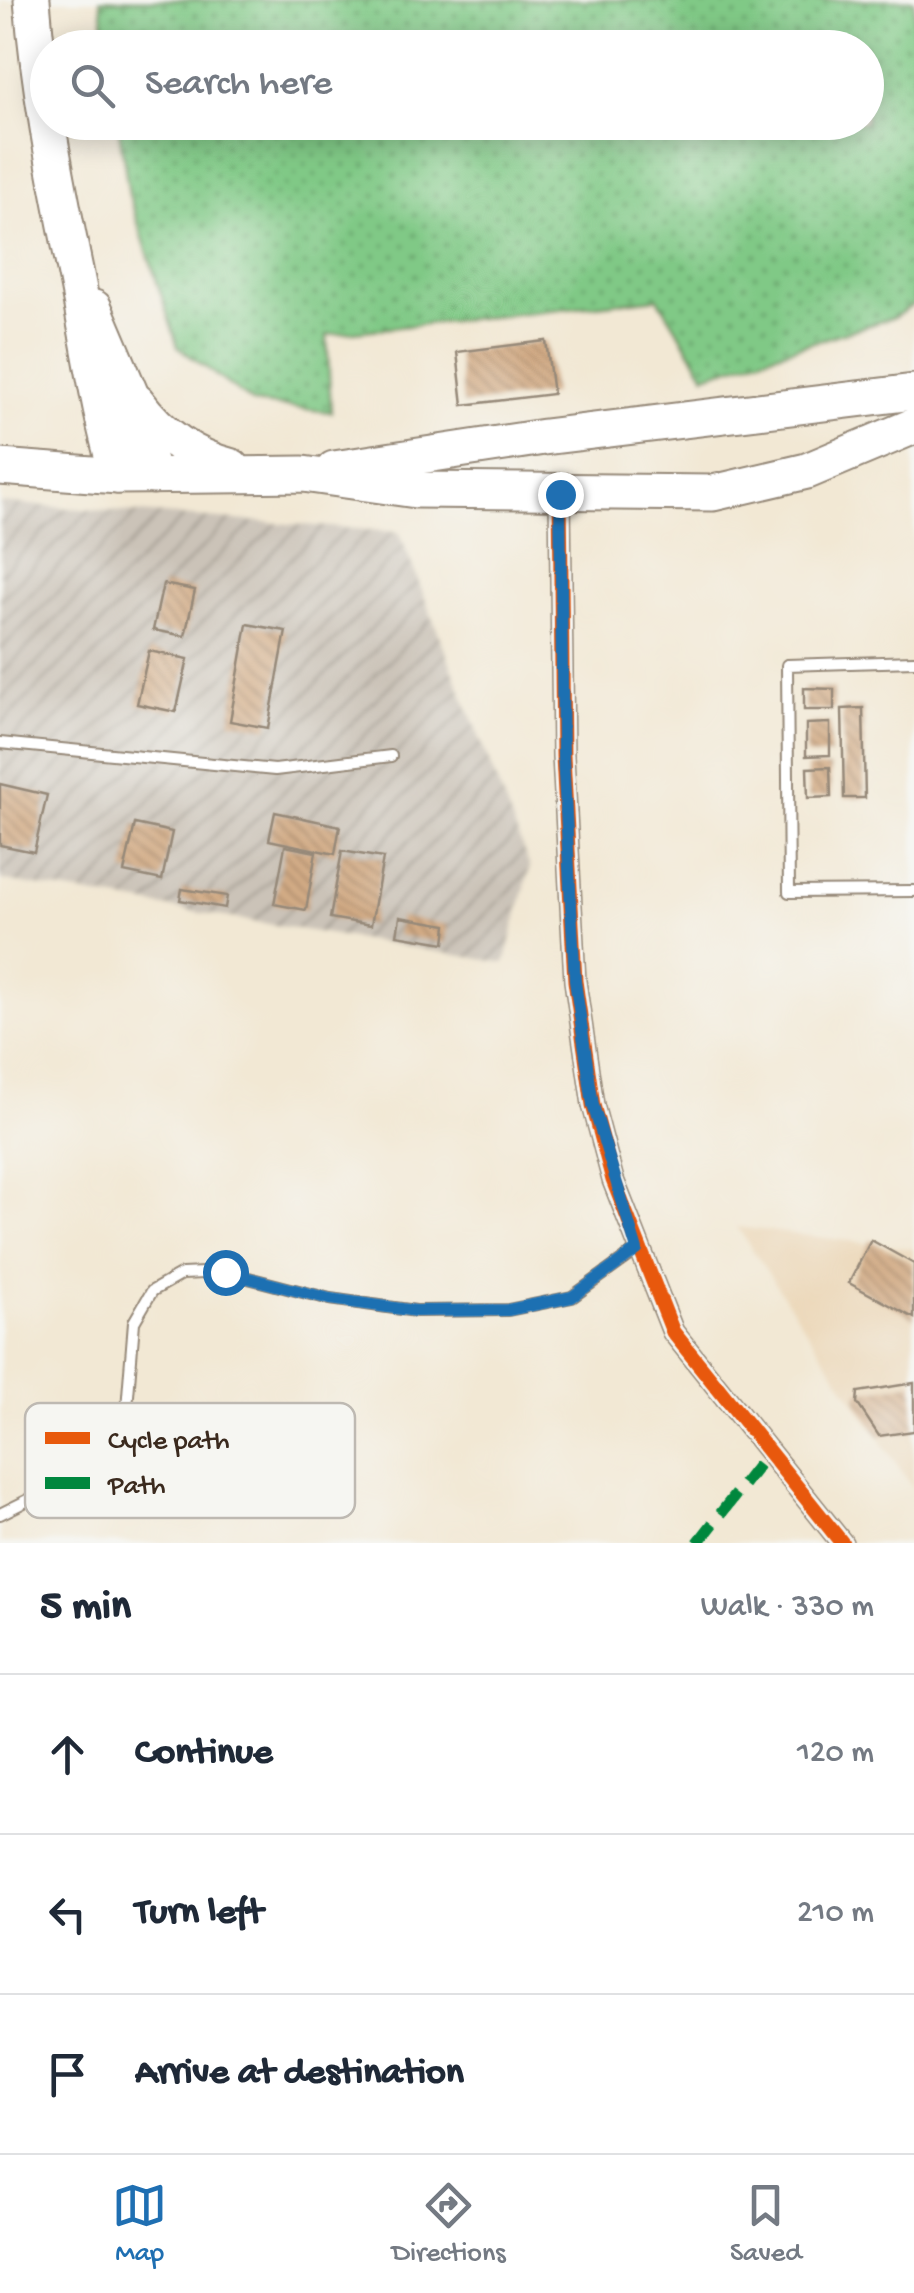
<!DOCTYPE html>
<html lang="en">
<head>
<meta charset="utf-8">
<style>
	:root { --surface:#fff; --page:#f6f6f7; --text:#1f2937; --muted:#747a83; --line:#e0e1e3; --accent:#1f6fb2 }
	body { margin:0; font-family:"Gochi Hand",sans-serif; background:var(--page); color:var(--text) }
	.stop { position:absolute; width:30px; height:30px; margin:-22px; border:8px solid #1f6fb2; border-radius:50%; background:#fff }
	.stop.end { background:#1f6fb2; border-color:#fff; box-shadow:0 2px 10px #0008 }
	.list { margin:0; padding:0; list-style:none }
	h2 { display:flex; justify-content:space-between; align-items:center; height:130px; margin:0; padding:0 40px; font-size:42px }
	h2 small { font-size:32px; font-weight:400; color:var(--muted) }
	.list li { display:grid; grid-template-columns:65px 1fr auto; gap:30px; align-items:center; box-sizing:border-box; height:160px; padding:0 40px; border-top:2px solid var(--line) }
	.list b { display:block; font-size:38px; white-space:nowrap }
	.list em { font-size:32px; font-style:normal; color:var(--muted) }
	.icon { flex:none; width:55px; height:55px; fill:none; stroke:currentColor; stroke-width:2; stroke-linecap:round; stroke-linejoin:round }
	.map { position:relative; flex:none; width:914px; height:1543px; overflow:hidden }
	.search { position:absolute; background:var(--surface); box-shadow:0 5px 25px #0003; left:30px; right:30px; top:30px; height:110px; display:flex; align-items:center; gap:25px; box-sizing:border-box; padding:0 35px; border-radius:55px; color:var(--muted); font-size:38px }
	.sheet { height:610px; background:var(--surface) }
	nav { display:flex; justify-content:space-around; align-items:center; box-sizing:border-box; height:140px; border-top:2px solid var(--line); background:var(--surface); font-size:28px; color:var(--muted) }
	nav a { display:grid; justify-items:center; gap:5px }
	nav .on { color:var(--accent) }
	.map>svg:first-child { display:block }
	.built { fill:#ecd8ba }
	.industrial { fill:url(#industrial-furrows) }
	.grass { fill:url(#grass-dots); stroke:#5e7a52; stroke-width:2.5 }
	.building { fill:url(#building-back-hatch) }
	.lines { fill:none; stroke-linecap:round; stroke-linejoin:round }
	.service-casing { stroke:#968979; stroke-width:14 }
	.minor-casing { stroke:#968979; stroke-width:24 }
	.trunk-casing { stroke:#968979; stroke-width:39 }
	.service { stroke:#fff; stroke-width:10 }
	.minor { stroke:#fff; stroke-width:20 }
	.trunk { stroke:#fff; stroke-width:35 }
	.quiet { stroke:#00873e; stroke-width:12; stroke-dasharray:25 12; stroke-linecap:butt }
	.cycleway-casing { stroke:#f6f6f2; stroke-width:21 }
	.cycleway { stroke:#e8590c; stroke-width:15 }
	.route { stroke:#1f6fb2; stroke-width:12 }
	.key { fill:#f6f6f2; stroke:#beb9b2; stroke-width:2.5 }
	.key-label { font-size:28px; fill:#3b2a1e }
</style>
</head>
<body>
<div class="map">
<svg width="914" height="1543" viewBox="0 0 914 1543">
	<defs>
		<pattern id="industrial-furrows" width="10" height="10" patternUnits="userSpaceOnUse" patternTransform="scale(2.5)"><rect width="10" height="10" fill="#cbc3b8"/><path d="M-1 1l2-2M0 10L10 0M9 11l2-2" fill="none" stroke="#a69f95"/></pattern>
		<pattern id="grass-dots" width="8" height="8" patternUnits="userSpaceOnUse" patternTransform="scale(2.5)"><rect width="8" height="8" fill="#80c986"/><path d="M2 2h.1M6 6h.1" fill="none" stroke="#6aa36d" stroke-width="1.8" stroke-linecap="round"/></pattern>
		<pattern id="building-back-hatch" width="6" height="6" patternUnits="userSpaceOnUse" patternTransform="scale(2.5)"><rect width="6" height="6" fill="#d2ab85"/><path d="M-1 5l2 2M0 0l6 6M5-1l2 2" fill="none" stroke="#ac8b6c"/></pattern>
	</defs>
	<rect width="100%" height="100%" fill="#f6f6f2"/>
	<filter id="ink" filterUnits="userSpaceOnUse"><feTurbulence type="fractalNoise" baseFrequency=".01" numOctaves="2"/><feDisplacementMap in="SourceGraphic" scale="20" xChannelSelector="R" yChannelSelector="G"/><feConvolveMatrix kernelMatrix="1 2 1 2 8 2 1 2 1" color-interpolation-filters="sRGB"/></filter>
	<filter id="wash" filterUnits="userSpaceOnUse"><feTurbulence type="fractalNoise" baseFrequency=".0048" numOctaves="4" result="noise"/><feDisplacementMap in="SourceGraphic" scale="40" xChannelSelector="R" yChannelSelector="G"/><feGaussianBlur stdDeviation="2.25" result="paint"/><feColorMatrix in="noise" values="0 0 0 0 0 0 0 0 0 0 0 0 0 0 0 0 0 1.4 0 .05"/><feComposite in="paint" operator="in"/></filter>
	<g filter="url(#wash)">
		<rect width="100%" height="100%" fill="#f2e8d4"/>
		<path class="built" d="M737 1227 914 1249V1490Z"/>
		<path class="industrial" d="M0 503 399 532 530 867 505 963 0 880Z"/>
		<path class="grass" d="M100 0H914V304L895 317 705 375 658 298 327 335 331 412 253 403 178 347 129 195 118 123 866 122V48L107 47Z"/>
		<g id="blocks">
			<g class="building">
				<path d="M546 341 553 394 463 405 457 352Z"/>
				<path d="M163 584 195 590 185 636 153 630Z"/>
				<path d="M247 624 286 631 268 728 230 721Z"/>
				<path d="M149 651 188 659 176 712 137 704Z"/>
				<path d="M804 688 834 689V710H804Z"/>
				<path d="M863 708 865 798H844L842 709Z"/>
				<path d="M830 723V755L806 756V724Z"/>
				<path d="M830 767 831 797 808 798 807 768Z"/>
				<path d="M0 784 47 795 34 852 0 845Z"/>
				<path d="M275 812 340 826 335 854 269 840Z"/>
				<path d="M135 824 172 832 162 880 124 872Z"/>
				<path d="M285 846 316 852 306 910 274 904Z"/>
				<path d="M342 851 383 858 371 925 330 918Z"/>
				<path d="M182 889 227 896 225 908 180 900Z"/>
				<path d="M400 917 447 925 445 943 397 935Z"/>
				<path d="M871 1240 914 1264V1318L849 1283Z"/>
				<path d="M914 1383V1431L879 1436 857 1403 858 1392Z"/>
			</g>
		</g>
	</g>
	<g filter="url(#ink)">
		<use href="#blocks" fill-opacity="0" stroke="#968979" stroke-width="2.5"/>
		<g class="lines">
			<g class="service-casing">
				<g id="service">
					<path d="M914 661 787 665 789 892 914 891"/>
					<path d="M0 743 275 770 391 756"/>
					<path d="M0 1514 93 1468 118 1442 127 1408 134 1322 152 1291 182 1274 225 1272 330 1299 416 1311 508 1310 572 1297 637 1250"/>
				</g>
			</g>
			<g class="minor-casing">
				<path id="minor" d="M560 494 563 756 575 981 593 1105 613 1180 673 1332 842 1543"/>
			</g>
			<g class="trunk-casing">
				<g id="trunk">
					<path d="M32 0C39 90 56 177 74 265 89 336 97 406 118 476"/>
					<path d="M94 308 130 393 153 476"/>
					<path d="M137 402C161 435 193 457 232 467"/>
					<path d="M0 467 118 476 303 474 416 490 713 493 807 471 914 426"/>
					<path d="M334 469 544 437 914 392"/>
				</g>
			</g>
			<use href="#service" class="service"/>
			<use href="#minor" class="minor"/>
			<use href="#trunk" class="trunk"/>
			<path class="quiet" d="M698 1543 767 1454"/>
			<g class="cycleway-casing">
				<path id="cycleway" d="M560 494 563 756 575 981 593 1105 613 1180 673 1332 842 1543"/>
			</g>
			<use href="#cycleway" class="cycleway"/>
		</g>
	</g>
	<g class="lines" filter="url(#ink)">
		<path class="route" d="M225 1272 330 1299 416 1311 508 1310 572 1297 637 1250 593 1105 575 981 563 756 560 494"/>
	</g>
	<rect x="25" y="1403" width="330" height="115" rx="15" class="key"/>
	<rect x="45" y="1432" width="45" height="12" fill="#e8590c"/>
	<rect x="45" y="1477" width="45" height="12" fill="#00873e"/>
	<g class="key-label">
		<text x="108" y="1448">Cycle path</text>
		<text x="108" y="1493">Path</text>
	</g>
</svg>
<div class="stop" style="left:225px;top:1272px"></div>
<div class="stop end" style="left:560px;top:494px"></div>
<div class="search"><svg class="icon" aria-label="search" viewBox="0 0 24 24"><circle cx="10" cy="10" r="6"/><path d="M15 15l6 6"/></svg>Search here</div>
</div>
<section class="sheet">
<h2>5 min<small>Walk · 330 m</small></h2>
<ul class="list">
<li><svg class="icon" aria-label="ahead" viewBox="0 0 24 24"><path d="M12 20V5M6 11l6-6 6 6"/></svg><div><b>Continue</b></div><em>120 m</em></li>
<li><svg class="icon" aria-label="left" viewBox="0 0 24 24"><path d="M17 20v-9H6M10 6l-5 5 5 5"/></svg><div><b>Turn left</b></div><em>210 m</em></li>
<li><svg class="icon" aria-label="arrive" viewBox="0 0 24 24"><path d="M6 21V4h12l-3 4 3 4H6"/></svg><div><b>Arrive at destination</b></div></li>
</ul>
</section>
<nav>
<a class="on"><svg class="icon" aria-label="map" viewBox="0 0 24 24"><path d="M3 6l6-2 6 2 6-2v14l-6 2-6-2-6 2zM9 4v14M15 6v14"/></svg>Map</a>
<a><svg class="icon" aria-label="directions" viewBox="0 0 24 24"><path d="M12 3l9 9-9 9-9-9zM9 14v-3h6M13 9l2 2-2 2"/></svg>Directions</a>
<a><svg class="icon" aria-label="saved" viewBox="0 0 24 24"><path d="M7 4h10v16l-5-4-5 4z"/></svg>Saved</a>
</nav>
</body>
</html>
